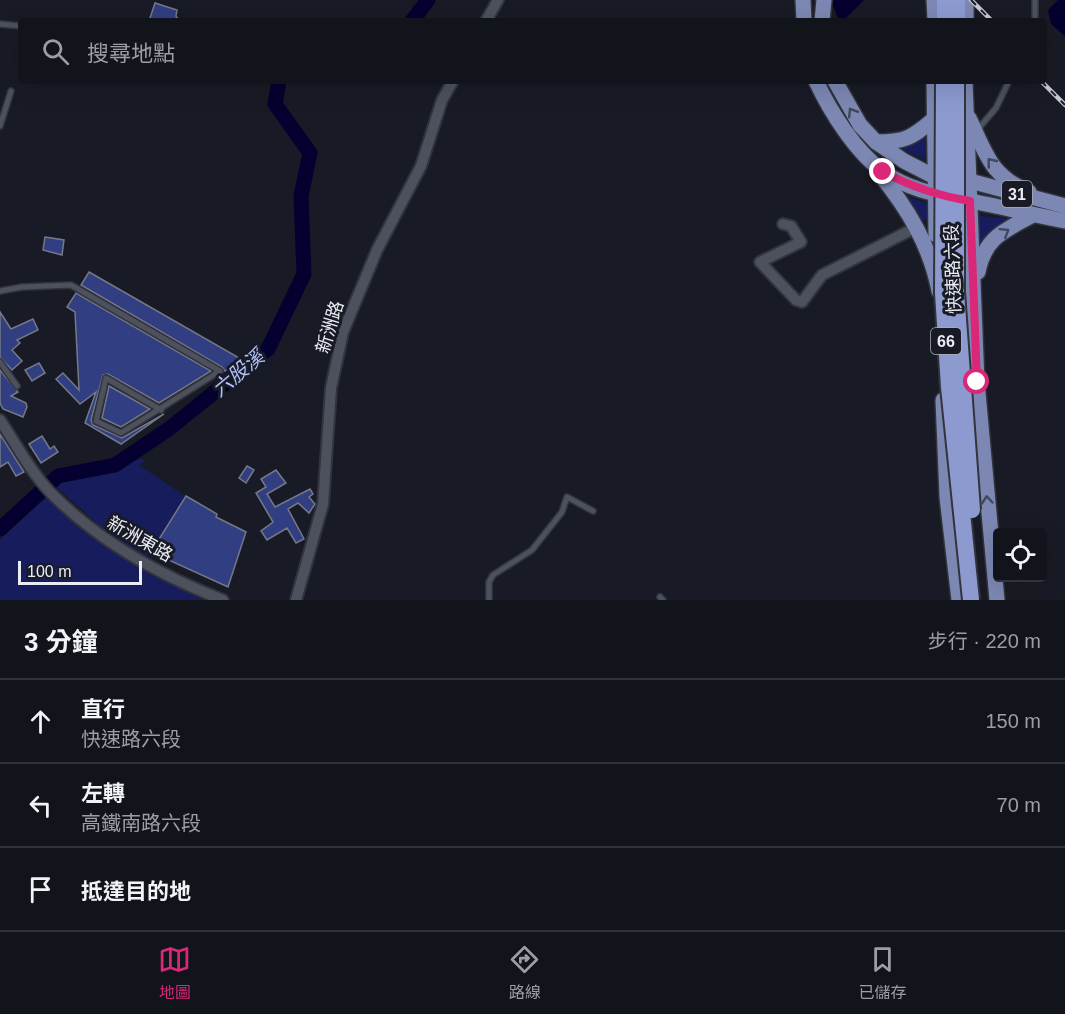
<!DOCTYPE html>
<html lang="zh-TW">
<head>
<meta charset="utf-8">
<style>
	:root { --surface:#12141c; --page:#1b1d25; --text:#f1f3f6; --muted:#9c9ea3; --line:#31333b; --accent:#db2777 }
	body { margin:0; font-family:Helvetica,"Noto Sans TC",sans-serif; background:var(--page); color:var(--text) }
	.controls { position:absolute; right:18px; bottom:18px; display:grid; overflow:hidden; border-radius:6px; box-shadow:0 6px 24px #0002 }
	.controls button { width:54px; height:54px; display:grid; place-items:center; padding:0; border:0; border-bottom:2px solid var(--line); background:var(--surface); color:var(--text); font:30px sans-serif }
	.scale { position:absolute; left:18px; bottom:15px; width:124px; box-sizing:border-box; padding-left:6px; border:3px solid #eaecf3; border-top:0; font-size:16px; line-height:21px; white-space:nowrap; color:#eaecf3; -webkit-text-stroke:4px #181b25; paint-order:stroke }
	.stop { position:absolute; width:18px; height:18px; margin:-14px; border:4px solid #db2777; border-radius:50%; background:#fff }
	.stop.end { background:#db2777; border-color:#fff; box-shadow:0 2px 6px #0008 }
	.list { margin:0; padding:0; list-style:none }
	h2 { display:flex; justify-content:space-between; align-items:center; height:78px; margin:0; padding:0 24px; font-size:26px }
	h2 small { font-size:20px; font-weight:400; color:var(--muted) }
	.list li { display:grid; grid-template-columns:39px 1fr auto; gap:18px; align-items:center; box-sizing:border-box; height:84px; padding:0 24px; border-top:2px solid var(--line) }
	.list b { display:block; font-size:22px; white-space:nowrap }
	.list p { margin:0; font-size:20px; white-space:nowrap; color:var(--muted) }
	.list em { font-size:20px; font-style:normal; color:var(--muted) }
	.icon { flex:none; width:33px; height:33px; fill:none; stroke:currentColor; stroke-width:2; stroke-linecap:round; stroke-linejoin:round }
	.map { position:relative; flex:none; width:1065px; height:600px; overflow:hidden }
	.search { position:absolute; background:var(--surface); box-shadow:0 6px 24px #0002; left:18px; right:18px; top:18px; height:66px; display:flex; align-items:center; gap:15px; box-sizing:border-box; padding:0 21px; border-radius:6px; color:var(--muted); font-size:22px }
	.sheet { height:330px; background:var(--surface) }
	nav { display:flex; justify-content:space-around; align-items:center; box-sizing:border-box; height:84px; border-top:2px solid var(--line); background:var(--surface); font-size:16px; color:var(--muted) }
	nav a { display:grid; justify-items:center; gap:3px }
	nav .on { color:var(--accent) }
	.map>svg:first-child { display:block }
	.green { fill:#171c5c }
	.water { fill:#04002f }
	.lines { fill:none; stroke-linecap:round; stroke-linejoin:round }
	.river { stroke:#04002f; stroke-width:15 }
	.building { fill:#313e82; stroke:#757986; stroke-width:1.5 }
	.service-casing { stroke:#32343c; stroke-width:8 }
	.minor-casing { stroke:#32343c; stroke-width:14 }
	.primary-casing { stroke:#32343c; stroke-width:18 }
	.trunk-casing { stroke:#32343c; stroke-width:20 }
	.service { stroke:#4d515d; stroke-width:5 }
	.minor { stroke:#4d515d; stroke-width:10 }
	.primary { stroke:#7c88b3; stroke-width:15 }
	.trunk { stroke:#8c9ad0; stroke-width:16 }
	.rail-casing { stroke:#c6c8d0; stroke-width:4.5 }
	.rail { stroke:#181b25; stroke-width:2; stroke-dasharray:7; stroke-linecap:butt }
	.trunk-bridge-casing { stroke:#32343c; stroke-width:20; stroke-linecap:butt }
	.trunk-bridge { stroke:#8c9ad0; stroke-width:16 }
	.oneway { stroke:#40475e }
	.route { stroke:#db2777; stroke-width:8 }
	.labels { text-anchor:middle; stroke-width:6; stroke-linejoin:round; paint-order:stroke }
	.shield { fill:#181b25; stroke:#abadb5; stroke-width:1.5 }
	.shield-label { font-size:16px; font-weight:bold; fill:#eaecf3 }
	.street-label { font-size:18px; fill:#eaecf3; stroke:#181b25 }
	.water-label { font-size:20px; font-style:italic; fill:#b0c1fd; stroke:#181b25 }
</style>
</head>
<body>
<div class="map">
<svg width="1065" height="600" viewBox="0 0 1065 600">
	<rect width="100%" height="100%" fill="#181b25"/>
	<g class="green">
		<path d="M925 137H929L928 161 904 150 905 145Z"/>
		<path d="M908 197 930 204V217L920 223 908 202Z"/>
		<path d="M975 215 1011 219 992 231 977 248Z"/>
		<path d="M141 459 145 461 139 465 185 496 147 557 107 532 54 485 68 476Z"/>
		<path d="M46 497 123 556 202 600H0V540Z"/>
	</g>
	<g class="water">
		<path d="M834 0H864L843 21H839L832 3Z"/>
		<path d="M1058 0H1065V36L1051 24 1048 10Z"/>
	</g>
	<g class="lines">
		<g class="river">
			<path d="M412 21 428 0"/>
			<path d="M0 529 58 476 115 465 170 428 268 349 304 274 301 196 310 153 275 104 279 81"/>
		</g>
	</g>
	<g class="building">
		<path d="M155 3 177 10 176 16 179 21H149Z"/>
		<path d="M45 237 64 240 62 255 43 250Z"/>
		<path d="M89 272 241 359 225 371 222 367 81 285Z"/>
		<path d="M76 293 211 371 159 403 108 374 103 375 91 420 93 425 122 438 164 414 121 444 85 423 96 392 80 404 56 379 63 373 79 390 75 312 67 307Z"/>
		<path d="M0 312 11 329 33 319 38 330 17 340 20 343 12 350 22 361 12 370 0 357Z"/>
		<path d="M39 363 45 373 32 381 25 370Z"/>
		<path d="M0 370 18 392 11 396 26 403 27 407 23 417 3 409 0 403Z"/>
		<path d="M109 386 150 409 121 427 102 418Z"/>
		<path d="M0 434 24 472 16 476 8 462 0 467Z"/>
		<path d="M42 436 50 449 54 446 58 452 41 463 29 444Z"/>
		<path d="M247 466 254 470 246 483 239 478Z"/>
		<path d="M276 470 286 483 267 494 275 507 310 489 313 494 309 497 315 504 309 513 298 503 288 509 304 539 296 543 287 528 267 540 261 531 273 522 256 493 266 487 261 479Z"/>
		<path d="M186 496 217 514 216 517 246 532 228 587 151 552Z"/>
	</g>
	<g class="lines">
		<g class="service-casing">
			<g id="service">
				<path d="M1035 0V21"/>
				<path d="M0 24 21 26"/>
				<path d="M0 126 11 91"/>
				<path d="M978 129 996 108 1009 81"/>
				<path d="M0 291 22 287 71 285 220 371 121 433 96 421 106 378 161 410"/>
				<path d="M0 362 17 386"/>
				<path d="M660 597 663 600"/>
				<path d="M489 600V582L493 575 532 550 562 512 567 497 593 511"/>
			</g>
		</g>
		<g class="minor-casing">
			<g id="minor">
				<path d="M486 21 498 0"/>
				<path d="M783 224 791 226 801 242 760 262 796 300 802 302 822 275 917 227"/>
				<path d="M0 420C16 444 30 471 50 492 98 541 159 575 223 600"/>
				<path d="M296 600 323 504 331 388 343 332 377 250 421 166 442 100 453 81"/>
			</g>
		</g>
		<g class="primary-casing">
			<g id="primary">
				<path d="M803 0 804 21"/>
				<path d="M934 0 935 21"/>
				<path d="M822 21 824 0"/>
				<path d="M966 21V0"/>
				<path d="M816 81C830 111 856 153 884 172 910 191 941 195 971 201 1002 207 1033 215 1065 221"/>
				<path d="M835 81 860 125 876 142 904 161 933 176 970 181 1065 206"/>
				<path d="M934 81 936 235"/>
				<path d="M965 81 977 382 997 600"/>
				<path d="M969 118C986 153 990 176 1029 192"/>
				<path d="M876 142C905 142 912 138 934 119"/>
				<path d="M879 173C908 209 930 245 939 291"/>
				<path d="M978 272C985 237 1004 231 1033 215"/>
				<path d="M943 400 947 497 959 600"/>
			</g>
		</g>
		<g class="trunk-casing">
			<g id="trunk">
				<path d="M945 21V0"/>
				<path d="M957 21V0"/>
			</g>
		</g>
		<use href="#service" class="service"/>
		<use href="#minor" class="minor"/>
		<use href="#primary" class="primary"/>
		<use href="#trunk" class="trunk"/>
		<g class="rail-casing">
			<g id="rail">
				<path d="M971 0 992 21"/>
				<path d="M1041 81 1065 105"/>
			</g>
		</g>
		<use href="#rail" class="rail"/>
		<g class="trunk-bridge-casing">
			<g id="trunk-bridge">
				<path d="M944 81 943 293 949 387 971 600"/>
				<path d="M956 81V292L972 510"/>
			</g>
		</g>
		<use href="#trunk-bridge" class="trunk-bridge"/>
	</g>
	<defs><path id="oneway-chevron" d="M-2-3.5L2.5 0L-2 3.5" fill="none" stroke-width="1.6" stroke-linecap="round" stroke-linejoin="round" transform="scale(1.5)"/></defs>
	<g class="oneway">
		<use href="#oneway-chevron" transform="translate(852 112) rotate(-122)"/>
		<use href="#oneway-chevron" transform="translate(991 162) rotate(-129)"/>
		<use href="#oneway-chevron" transform="translate(1005 232) rotate(-32)"/>
		<use href="#oneway-chevron" transform="translate(987 500) rotate(-95)"/>
	</g>
	<g class="lines">
		<path class="route" d="M883 172C912 187 938 196 970 201L977 382"/>
	</g>
	<g class="labels">
		<g class="shield">
			<rect x="1002" y="181" width="30" height="26" rx="4.5"/>
			<rect x="931" y="328" width="30" height="26" rx="4.5"/>
		</g>
		<g class="shield-label">
			<text x="1017" y="200">31</text>
			<text x="946" y="347">66</text>
		</g>
		<g class="street-label">
			<text transform="translate(953 269) rotate(-92)" y="6">快速路六段</text>
			<text transform="translate(330 327) rotate(-73)" y="6">新洲路</text>
			<text transform="translate(140 539) rotate(30)" y="6">新洲東路</text>
		</g>
		<g class="water-label">
			<text transform="translate(238 373) rotate(-40)" y="7">六股溪</text>
		</g>
	</g>
</svg>
<div class="controls">
<button><svg class="icon" aria-label="locate" viewBox="0 0 24 24"><circle cx="12" cy="12" r="6"/><path d="M12 2v4M12 18v4M2 12h4M18 12h4"/></svg></button>
</div>
<div class="scale">100 m</div>
<div class="stop" style="left:977px;top:382px"></div>
<div class="stop end" style="left:883px;top:172px"></div>
<div class="search"><svg class="icon" aria-label="search" viewBox="0 0 24 24"><circle cx="10" cy="10" r="6"/><path d="M15 15l6 6"/></svg>搜尋地點</div>
</div>
<section class="sheet">
<h2>3 分鐘<small>步行 · 220 m</small></h2>
<ul class="list">
<li><svg class="icon" aria-label="ahead" viewBox="0 0 24 24"><path d="M12 20V5M6 11l6-6 6 6"/></svg><div><b>直行</b><p>快速路六段</p></div><em>150 m</em></li>
<li><svg class="icon" aria-label="left" viewBox="0 0 24 24"><path d="M17 20v-9H6M10 6l-5 5 5 5"/></svg><div><b>左轉</b><p>高鐵南路六段</p></div><em>70 m</em></li>
<li><svg class="icon" aria-label="arrive" viewBox="0 0 24 24"><path d="M6 21V4h12l-3 4 3 4H6"/></svg><div><b>抵達目的地</b></div></li>
</ul>
</section>
<nav>
<a class="on"><svg class="icon" aria-label="map" viewBox="0 0 24 24"><path d="M3 6l6-2 6 2 6-2v14l-6 2-6-2-6 2zM9 4v14M15 6v14"/></svg>地圖</a>
<a><svg class="icon" aria-label="directions" viewBox="0 0 24 24"><path d="M12 3l9 9-9 9-9-9zM9 14v-3h6M13 9l2 2-2 2"/></svg>路線</a>
<a><svg class="icon" aria-label="saved" viewBox="0 0 24 24"><path d="M7 4h10v16l-5-4-5 4z"/></svg>已儲存</a>
</nav>
</body>
</html>
